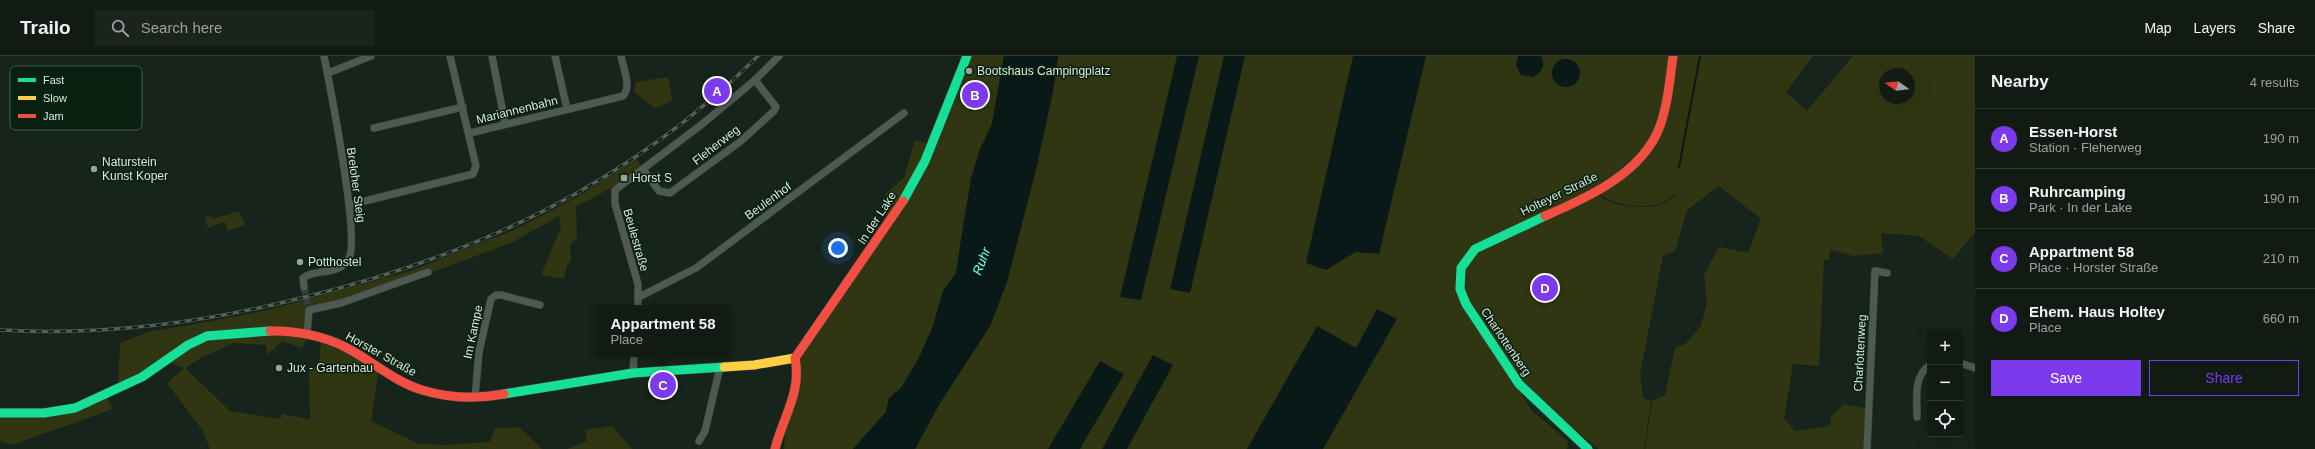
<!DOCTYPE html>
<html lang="en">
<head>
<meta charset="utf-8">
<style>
	:root { --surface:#111b14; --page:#1a241d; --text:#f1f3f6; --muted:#9ca1a0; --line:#303934; --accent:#7c3aed }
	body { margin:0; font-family:Helvetica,sans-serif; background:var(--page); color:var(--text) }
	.controls { position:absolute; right:12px; bottom:12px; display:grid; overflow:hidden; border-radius:0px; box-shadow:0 4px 16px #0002 }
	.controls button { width:36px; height:36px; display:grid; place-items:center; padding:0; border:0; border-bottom:1px solid var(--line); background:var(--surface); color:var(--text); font:20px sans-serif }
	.compass { position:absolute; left:1879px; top:12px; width:36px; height:36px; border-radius:50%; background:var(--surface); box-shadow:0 4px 16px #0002; rotate:285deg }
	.you { position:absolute; left:838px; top:192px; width:14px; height:14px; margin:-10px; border:3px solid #fff; border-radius:50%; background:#1a73e8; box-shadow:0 0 0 6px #1a73e833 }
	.badge { display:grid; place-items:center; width:26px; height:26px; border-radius:50%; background:var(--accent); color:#fff; font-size:13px; font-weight:700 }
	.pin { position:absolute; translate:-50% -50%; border:2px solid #fff; box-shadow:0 1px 4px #0006 }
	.popup { position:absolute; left:596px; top:249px; width:134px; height:52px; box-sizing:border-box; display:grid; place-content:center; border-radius:0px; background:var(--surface); filter:drop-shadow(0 1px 3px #0005); font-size:13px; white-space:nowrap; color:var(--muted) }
	.popup b { font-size:15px; color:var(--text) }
	.popup::after { content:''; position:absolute; left:50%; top:100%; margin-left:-8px; border:8px solid transparent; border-top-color:var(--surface) }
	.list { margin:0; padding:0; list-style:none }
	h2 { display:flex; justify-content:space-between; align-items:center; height:52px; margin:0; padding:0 16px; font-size:17px }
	h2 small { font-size:13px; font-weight:400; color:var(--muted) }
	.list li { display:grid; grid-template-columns:26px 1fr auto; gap:12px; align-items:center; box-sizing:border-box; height:60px; padding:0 16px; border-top:1px solid var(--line) }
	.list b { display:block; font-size:15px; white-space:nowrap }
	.list p { margin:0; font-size:13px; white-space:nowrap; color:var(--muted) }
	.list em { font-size:13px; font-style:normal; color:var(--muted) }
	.actions { display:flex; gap:8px; padding:12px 16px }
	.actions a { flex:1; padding:9px 0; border:1px solid var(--accent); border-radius:0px; text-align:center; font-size:14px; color:var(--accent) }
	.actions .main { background:var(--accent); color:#fff }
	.icon { flex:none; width:22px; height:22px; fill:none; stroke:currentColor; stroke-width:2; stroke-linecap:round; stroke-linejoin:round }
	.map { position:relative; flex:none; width:1975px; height:393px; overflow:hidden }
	header { display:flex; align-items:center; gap:24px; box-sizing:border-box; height:56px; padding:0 20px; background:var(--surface); border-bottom:1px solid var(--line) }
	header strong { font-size:19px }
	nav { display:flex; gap:22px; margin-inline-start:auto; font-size:14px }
	.search { width:280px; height:36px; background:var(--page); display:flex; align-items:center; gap:10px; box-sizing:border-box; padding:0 14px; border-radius:0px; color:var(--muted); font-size:15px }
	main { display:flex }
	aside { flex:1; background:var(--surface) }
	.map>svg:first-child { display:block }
	.green { fill:#313612; fill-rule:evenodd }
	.water { fill:#091917 }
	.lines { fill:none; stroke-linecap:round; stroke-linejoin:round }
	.stream { stroke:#091917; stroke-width:2 }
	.street-tunnel { stroke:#344138; stroke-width:7; stroke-dasharray:7 3.5; stroke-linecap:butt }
	.street-casing { stroke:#333d35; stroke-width:8 }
	.fast-casing { stroke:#333d35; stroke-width:10 }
	.slow-casing { stroke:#333d35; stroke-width:10 }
	.jam-casing { stroke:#333d35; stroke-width:10 }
	.street { stroke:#4e5951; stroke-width:7 }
	.fast { stroke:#16e098; stroke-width:9 }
	.slow { stroke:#ffcf43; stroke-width:9 }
	.jam { stroke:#f24e42; stroke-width:9 }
	.rail-casing { stroke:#555f57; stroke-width:3.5 }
	.rail { stroke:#08200f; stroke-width:2; stroke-dasharray:6; stroke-linecap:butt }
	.poi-dot { fill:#96a399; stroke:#08200f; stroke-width:1.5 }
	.labels { text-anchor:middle; stroke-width:3; stroke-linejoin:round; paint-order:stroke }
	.poi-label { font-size:12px; fill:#dae8dd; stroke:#08200f; text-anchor:start }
	.street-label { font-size:12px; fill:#dae8dd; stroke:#08200f }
	.water-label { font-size:13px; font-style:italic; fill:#7ffbf1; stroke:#08200f }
	.key { fill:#08200f; stroke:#475c4d; stroke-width:1 }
	.key-label { font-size:11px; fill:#dae8dd }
</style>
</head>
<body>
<header>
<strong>Trailo</strong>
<div class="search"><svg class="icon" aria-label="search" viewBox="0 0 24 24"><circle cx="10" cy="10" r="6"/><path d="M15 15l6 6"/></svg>Search here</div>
<nav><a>Map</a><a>Layers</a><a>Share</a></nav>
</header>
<main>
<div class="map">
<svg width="1975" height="393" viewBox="0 0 1975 393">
	<rect width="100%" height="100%" fill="#17241b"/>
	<g class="green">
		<path d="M968 0H1004L992 68 980 93 965 156 956 217 943 235 933 270 919 302 901 332 889 342 886 356 853 393H784L785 379 780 377 799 329 797 308 887 170 886 160 890 146 885 138 904 122 915 84 931 88Z"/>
		<path d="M1058 0H1671L1662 50 1651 85 1606 127 1474 191 1456 222 1531 354 1568 385 1567 393H915L940 347 990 270 1007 226 1037 109 1053 35Z"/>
		<path d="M1675 0H1813L1786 36 1807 55 1853 0H1975V176L1953 203 1919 180 1881 177 1883 197 1853 200 1830 193 1829 204H1824L1819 310 1793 308 1784 362 1795 375 1830 370 1831 360 1844 348 1865 352V393H1645L1652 345 1665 339 1675 292 1685 288 1701 270 1707 246 1704 219 1719 191 1748 197 1761 163 1719 130 1687 154 1675 195 1663 200 1640 318 1643 342 1651 345 1644 393H1599L1575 374 1521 324 1462 235 1460 222 1471 199 1595 137C1608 150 1642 154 1659 149 1666 147 1672 142 1678 137 1672 139 1666 146 1659 148 1642 153 1609 149 1597 135L1654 87ZM1885 18H1909V42H1885Z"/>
		<path d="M668 21 672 43 665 49 655 52 634 36 636 26Z"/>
		<path d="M637 103 641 111 609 133 576 151 577 182 570 189 571 205 567 209 564 223 541 219 561 171 559 160 511 187 430 217 309 254V278L302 292 282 285 267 299 266 289 233 287 199 303 185 312 230 355 280 363 283 358 310 364 309 312 319 311 321 284 379 313 371 365 419 388 444 389 490 386 495 372 519 371 542 393H210L203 375 167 327 184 312 165 305 118 332 120 287 151 275 191 269 272 253 410 215 514 174 577 141Z"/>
		<path d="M239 155 245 169 228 175 225 166 208 172 205 161 212 160 213 163Z"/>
		<path d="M106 340 113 353 12 389 0 385V359L44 358Z"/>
		<path d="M612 370 632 393H567L587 385 585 374Z"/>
	</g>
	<g class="water">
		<path d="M1004 0H1058L1053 35 1037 109 1007 226 990 270 940 347 915 393H853L886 356 889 342 901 332 919 302 933 270 943 235 956 217 971 122 980 93 992 68Z"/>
		<path d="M1177 0H1199L1141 244 1120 241Z"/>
		<path d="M1224 0H1245L1190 237 1170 233Z"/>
		<path d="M1353 0H1426L1379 198 1356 196 1326 214 1306 207Z"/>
		<path d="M1518 0H1541C1546 9 1542 18 1532 21L1521 19 1516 9Z"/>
		<circle cx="1566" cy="17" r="14"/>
		<path d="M1377 253 1397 263 1323 393H1247L1317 270 1356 292Z"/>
		<path d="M1153 299 1173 309 1127 393H1102Z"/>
		<path d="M1100 305 1124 318 1080 393H1048Z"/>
	</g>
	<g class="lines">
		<path class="stream" d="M1679 111 1700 0"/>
		<path class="street-tunnel" d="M304 231 309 254"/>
		<g class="street-casing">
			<g id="street">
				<path d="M492 0 505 67"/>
				<path d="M555 0 567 53"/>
				<path d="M328 17 371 0"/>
				<path d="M374 72 463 51"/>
				<path d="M470 77 623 40C632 31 623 11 621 0"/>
				<path d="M643 113 659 135 670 137 741 85 774 55 776 51 755 24"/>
				<path d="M349 149 473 118 476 110 450 0"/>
				<path d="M304 231 303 222C315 212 339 221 349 202 360 182 330 30 324 0"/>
				<path d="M639 241 696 212 904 57"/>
				<path d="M638 252V228L615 148V134L701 69 755 24 779 0"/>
				<path d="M307 278 309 254 341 247 428 216"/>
				<path d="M1960 307 1975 312"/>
				<path d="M633 317 634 298"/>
				<path d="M475 341 479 296 491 243 496 239H501L540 249"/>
				<path d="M1917 361C1917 343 1913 320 1930 309"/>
				<path d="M699 385 705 375 720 311"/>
				<path d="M1867 393 1875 215 1887 217"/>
			</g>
		</g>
		<g class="fast-casing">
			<g id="fast">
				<path d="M903 145 925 105 967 0"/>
				<path d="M1545 160 1475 193 1461 212 1460 233 1466 248 1519 328 1588 393"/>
				<path d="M504 338 633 317 724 311"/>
				<path d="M0 357H44L75 352 142 321 188 289 207 280 270 275"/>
			</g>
		</g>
		<g class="slow-casing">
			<path id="slow" d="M724 311 754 309 795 302"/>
		</g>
		<g class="jam-casing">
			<g id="jam">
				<path d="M1545 160C1587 142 1643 117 1660 70 1668 47 1670 23 1673 0"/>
				<path d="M270 275C294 274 325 280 347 292 372 305 395 326 422 334 448 342 477 343 504 338"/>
				<path d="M775 393C783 361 802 336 795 302L903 145"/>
			</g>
		</g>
		<use href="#street" class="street"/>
		<use href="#fast" class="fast"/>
		<use href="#slow" class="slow"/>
		<use href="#jam" class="jam"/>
		<g class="rail-casing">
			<path id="rail" d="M0 274C101 280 203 267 301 242 475 200 630 128 758 0"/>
		</g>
		<use href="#rail" class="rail"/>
	</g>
	<g class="poi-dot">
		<circle cx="969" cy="15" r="4"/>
		<circle cx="94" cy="113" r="4"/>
		<rect x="620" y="118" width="8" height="8" rx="2"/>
		<circle cx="300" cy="206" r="4"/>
		<circle cx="279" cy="312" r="4"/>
	</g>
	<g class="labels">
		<g class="poi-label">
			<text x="977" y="19">Bootshaus Campingplatz</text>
			<text x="102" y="110">Naturstein<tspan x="102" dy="14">Kunst Koper</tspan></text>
			<text x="632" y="126">Horst S</text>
			<text x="308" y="210">Potthostel</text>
			<text x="287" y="316">Jux - Gartenbau</text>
		</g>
		<g class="street-label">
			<text transform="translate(517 54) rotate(-14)" y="4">Mariannenbahn</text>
			<text transform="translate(716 89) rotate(-38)" y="4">Fleherweg</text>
			<text transform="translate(356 129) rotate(82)" y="4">Breloher Steig</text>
			<text transform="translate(1559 138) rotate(-26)" y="4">Holteyer Straße</text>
			<text transform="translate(768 145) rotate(-36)" y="4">Beulenhof</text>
			<text transform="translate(877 162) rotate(-57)" y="4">In der Lake</text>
			<text transform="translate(636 184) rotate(74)" y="4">Beulestraße</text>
			<text transform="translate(473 276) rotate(-78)" y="4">Im Kampe</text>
			<text transform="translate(1506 286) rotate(56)" y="4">Charlottenberg</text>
			<text transform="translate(1860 297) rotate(-87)" y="4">Charlottenweg</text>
			<text transform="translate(381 298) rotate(29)" y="4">Horster Straße</text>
		</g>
		<g class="water-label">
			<text transform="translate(981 205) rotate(-69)" y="5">Ruhr</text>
		</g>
	</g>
	<rect x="10" y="10" width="132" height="64" rx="6" class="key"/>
	<rect x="18" y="22" width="18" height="4" fill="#16e098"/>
	<rect x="18" y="40" width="18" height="4" fill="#ffcf43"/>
	<rect x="18" y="58" width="18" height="4" fill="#f24e42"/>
	<g class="key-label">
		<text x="43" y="28">Fast</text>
		<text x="43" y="46">Slow</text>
		<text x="43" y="64">Jam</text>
	</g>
</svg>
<div class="controls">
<button>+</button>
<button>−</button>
<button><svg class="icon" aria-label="locate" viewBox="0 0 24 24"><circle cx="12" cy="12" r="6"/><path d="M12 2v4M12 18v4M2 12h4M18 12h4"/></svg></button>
</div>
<svg class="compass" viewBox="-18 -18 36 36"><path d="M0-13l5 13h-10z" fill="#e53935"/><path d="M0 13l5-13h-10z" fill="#9ca1a0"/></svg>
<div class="you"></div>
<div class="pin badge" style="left:717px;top:35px">A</div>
<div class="pin badge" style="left:975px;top:39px">B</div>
<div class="pin badge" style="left:663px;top:329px">C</div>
<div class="popup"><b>Appartment 58</b>Place</div>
<div class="pin badge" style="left:1545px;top:232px">D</div>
</div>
<aside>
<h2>Nearby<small>4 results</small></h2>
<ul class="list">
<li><span class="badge">A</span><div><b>Essen-Horst</b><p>Station · Fleherweg</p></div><em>190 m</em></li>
<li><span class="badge">B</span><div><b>Ruhrcamping</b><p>Park · In der Lake</p></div><em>190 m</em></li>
<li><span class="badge">C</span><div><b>Appartment 58</b><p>Place · Horster Straße</p></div><em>210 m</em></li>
<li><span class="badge">D</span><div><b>Ehem. Haus Holtey</b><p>Place</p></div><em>660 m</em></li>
</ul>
<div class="actions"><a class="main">Save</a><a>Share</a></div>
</aside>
</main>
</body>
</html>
